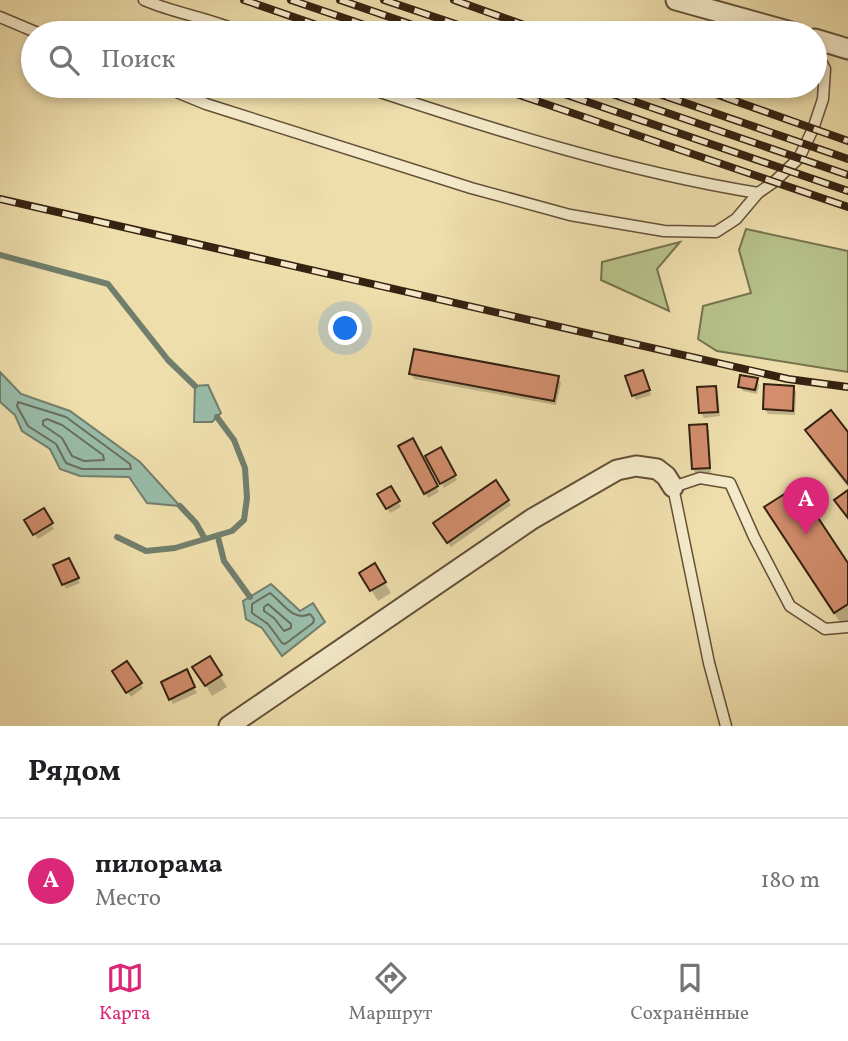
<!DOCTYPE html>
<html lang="ru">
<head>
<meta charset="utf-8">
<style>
	:root { --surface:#fff; --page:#f2f2f2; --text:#202124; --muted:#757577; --line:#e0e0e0; --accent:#db2777 }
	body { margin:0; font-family:Vollkorn,serif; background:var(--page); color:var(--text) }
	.you { position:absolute; left:346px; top:329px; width:24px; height:24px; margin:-18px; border:5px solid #fff; border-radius:50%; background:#1a73e8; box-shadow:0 0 0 10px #1a73e833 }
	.badge { display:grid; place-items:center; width:46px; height:46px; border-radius:50%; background:var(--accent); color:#fff; font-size:23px; font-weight:700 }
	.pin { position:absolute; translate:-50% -58px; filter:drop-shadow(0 2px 4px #0008) }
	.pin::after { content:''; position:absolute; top:37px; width:24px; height:21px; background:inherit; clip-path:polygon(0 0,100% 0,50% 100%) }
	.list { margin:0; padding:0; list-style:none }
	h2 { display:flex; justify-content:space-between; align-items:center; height:91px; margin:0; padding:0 28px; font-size:30px }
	h2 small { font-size:23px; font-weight:400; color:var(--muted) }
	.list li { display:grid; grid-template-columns:46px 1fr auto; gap:21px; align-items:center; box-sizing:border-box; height:126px; padding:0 28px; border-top:2px solid var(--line) }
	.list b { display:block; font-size:26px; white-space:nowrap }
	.list p { margin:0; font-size:23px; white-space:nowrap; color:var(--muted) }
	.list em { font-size:23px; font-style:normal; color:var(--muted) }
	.icon { flex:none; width:38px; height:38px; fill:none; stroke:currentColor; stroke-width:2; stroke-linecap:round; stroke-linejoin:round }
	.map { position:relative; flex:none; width:848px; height:726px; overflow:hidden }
	.search { position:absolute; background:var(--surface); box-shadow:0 4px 10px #0003; left:21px; right:21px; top:21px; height:77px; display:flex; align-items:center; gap:18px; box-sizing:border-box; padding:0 24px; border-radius:38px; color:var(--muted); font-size:26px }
	.sheet { height:217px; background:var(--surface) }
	nav { display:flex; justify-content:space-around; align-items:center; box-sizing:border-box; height:98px; border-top:2px solid var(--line); background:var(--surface); font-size:19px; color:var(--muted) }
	nav a { display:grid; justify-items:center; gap:4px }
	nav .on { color:var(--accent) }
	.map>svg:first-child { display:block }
	.green { fill:#b7c18a; stroke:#76724e; stroke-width:2 }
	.water { fill:#99bca9; stroke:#717e6c; stroke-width:2 }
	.shadow { fill:#0003 }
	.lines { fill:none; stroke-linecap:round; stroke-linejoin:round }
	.shore { stroke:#686f5d; stroke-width:2 }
	.stream { stroke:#717e6c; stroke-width:6 }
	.building { fill:#d28e6d; stroke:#362211; stroke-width:2 }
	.lane-casing { stroke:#645138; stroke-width:13 }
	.street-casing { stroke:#645138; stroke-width:23 }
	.lane { stroke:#f4eac9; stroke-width:10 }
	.street { stroke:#f4eac9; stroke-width:19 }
	.rail-casing { stroke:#362211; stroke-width:8 }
	.rail { stroke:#f4eac9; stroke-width:5; stroke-dasharray:16; stroke-linecap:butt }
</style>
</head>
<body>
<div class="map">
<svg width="848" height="726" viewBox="0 0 848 726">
	<rect width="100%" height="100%" fill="#eedeac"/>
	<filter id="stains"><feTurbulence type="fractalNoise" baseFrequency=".00286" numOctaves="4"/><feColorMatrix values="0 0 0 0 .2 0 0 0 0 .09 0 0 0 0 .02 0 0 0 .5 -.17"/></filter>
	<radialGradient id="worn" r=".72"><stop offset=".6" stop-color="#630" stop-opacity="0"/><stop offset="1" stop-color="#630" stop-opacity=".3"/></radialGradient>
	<g class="green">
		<path d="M746 229 848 251V372L717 351 698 339 703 306 751 293 739 250Z"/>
		<path d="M680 242 657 269 669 311 601 280 602 262Z"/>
	</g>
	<g class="water">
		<path d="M0 372 21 394 70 411 140 462 180 506 147 503 129 477 80 476 60 469 50 449 22 431 15 415 0 402Z"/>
		<path d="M208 385 221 413 212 422H194L195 386Z"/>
		<path d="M271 584 300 611 313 603 325 622 282 656 262 628 246 619 243 601Z"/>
	</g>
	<g class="shadow">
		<path d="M411 374 558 378 561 383 556 405 414 379Z"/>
		<path d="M645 377 651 395 636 400 633 395Z"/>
		<path d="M756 380 759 385 757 394 743 391 740 386Z"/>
		<path d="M715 387 718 392 720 416 704 418 701 413Z"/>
		<path d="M793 387 796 392 795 415 768 414 765 409Z"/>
		<path d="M706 426 709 431 711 473 696 474 693 469Z"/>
		<path d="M808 431 848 435V487L820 452Z"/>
		<path d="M412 440 439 492 428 498 401 446Z"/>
		<path d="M440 449 457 480 444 488 427 457Z"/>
		<path d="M390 488 401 507 390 513 380 495Z"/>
		<path d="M508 501 511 505 451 547 438 529Z"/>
		<path d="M766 508 848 566V634L779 530Z"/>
		<path d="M43 511 54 529 38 539 27 520Z"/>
		<path d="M71 565 80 583 66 589 55 566Z"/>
		<path d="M374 565 391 593 378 601 361 574Z"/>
		<path d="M209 658 227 687 212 696 201 678Z"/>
		<path d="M127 663 143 688 131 697 114 672Z"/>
		<path d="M186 672 197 693 173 704 163 683Z"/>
	</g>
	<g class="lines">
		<g class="shore">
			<path d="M18 402 66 417 130 464 131 469H82L66 463 56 444 28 426 17 406Z"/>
			<path d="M47 419 62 425 103 455 104 460 84 461 72 456 62 438 43 425V421Z"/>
			<path d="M270 593C283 603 293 622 310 614L314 619 313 623 285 644 282 643 268 624 252 613V604Z"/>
			<path d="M268 604 291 624V628L284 631 274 618 264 611V607Z"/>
		</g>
		<g class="stream">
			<path d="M0 255 108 284 168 360 195 386"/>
			<path d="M180 506 196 523 205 539"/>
			<path d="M117 537 146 551 175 548 232 531 244 520 247 498 245 468 234 440 217 417"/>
			<path d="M218 537 224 561 250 597"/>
		</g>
	</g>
	<g class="building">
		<path d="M414 349 559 376 554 401 409 374Z"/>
		<path d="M643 370 650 390 632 396 625 376Z"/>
		<path d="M740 375 758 378 755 390 738 387Z"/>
		<path d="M764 384 794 386 793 411 763 409Z"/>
		<path d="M716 386 718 412 699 413 697 387Z"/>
		<path d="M831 410 848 432V484L805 430Z"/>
		<path d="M707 424 710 468 692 469 689 425Z"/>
		<path d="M413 438 438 486 424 494 398 446Z"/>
		<path d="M441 447 456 475 440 484 425 456Z"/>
		<path d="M496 480 509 500 447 543 433 523Z"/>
		<path d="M391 486 400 501 386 509 377 494Z"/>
		<path d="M797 486 848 563V604L834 613 764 507Z"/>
		<path d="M848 490V518L834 500Z"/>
		<path d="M44 508 53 523 33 535 24 520Z"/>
		<path d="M69 558 79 578 62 585 53 565Z"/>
		<path d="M375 563 386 582 370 591 359 573Z"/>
		<path d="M210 656 222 675 205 686 192 667Z"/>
		<path d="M127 661 142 683 126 693 112 671Z"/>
		<path d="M187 669 195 687 169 700 161 682Z"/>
	</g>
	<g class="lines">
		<g class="lane-casing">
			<g id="lane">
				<path d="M144 0C176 14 211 18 243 33"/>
				<path d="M0 17 38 33"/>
				<path d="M162 86 206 104 471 188 570 215 664 231 716 232 736 219 758 193 774 182 799 158 813 129 823 99 825 69 815 50"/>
				<path d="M362 86C491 129 623 171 758 193"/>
				<path d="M726 726 709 663 673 487 700 478 730 483 754 537 790 606 825 629 848 627"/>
			</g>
		</g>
		<g class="street-casing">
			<g id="street">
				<path d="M676 0 795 33"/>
				<path d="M815 39 848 49"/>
				<path d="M229 726 532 519 617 470 636 466 657 469 666 476 673 487"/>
			</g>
		</g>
		<use href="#lane" class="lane"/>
		<use href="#street" class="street"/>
		<g class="rail-casing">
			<g id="rail">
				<path d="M244 0 340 33"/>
				<path d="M291 0 388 33"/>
				<path d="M340 0 436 33"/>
				<path d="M384 0 482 33"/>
				<path d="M454 0 546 33"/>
				<path d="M493 86 848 207"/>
				<path d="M541 86 848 191"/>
				<path d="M589 86 848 175"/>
				<path d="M636 86 848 159"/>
				<path d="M693 86 848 141"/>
				<path d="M0 199 788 379 848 387"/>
			</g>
		</g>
		<use href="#rail" class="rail"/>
	</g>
	<rect width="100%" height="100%" filter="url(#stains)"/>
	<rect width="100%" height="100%" fill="url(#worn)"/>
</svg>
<div class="you"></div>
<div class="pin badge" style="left:806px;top:535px">A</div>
<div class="search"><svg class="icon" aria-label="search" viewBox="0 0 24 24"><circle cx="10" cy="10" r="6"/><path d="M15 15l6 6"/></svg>Поиск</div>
</div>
<section class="sheet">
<h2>Рядом<small></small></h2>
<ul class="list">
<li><span class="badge">A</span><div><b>пилорама</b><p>Место</p></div><em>180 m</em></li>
</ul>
</section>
<nav>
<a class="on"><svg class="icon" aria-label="map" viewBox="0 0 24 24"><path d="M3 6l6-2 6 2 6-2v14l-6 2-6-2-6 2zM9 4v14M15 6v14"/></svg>Карта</a>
<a><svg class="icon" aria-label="directions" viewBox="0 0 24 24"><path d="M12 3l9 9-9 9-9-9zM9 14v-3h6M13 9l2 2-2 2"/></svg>Маршрут</a>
<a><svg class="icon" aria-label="saved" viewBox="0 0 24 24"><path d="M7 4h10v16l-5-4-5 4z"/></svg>Сохранённые</a>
</nav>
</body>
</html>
